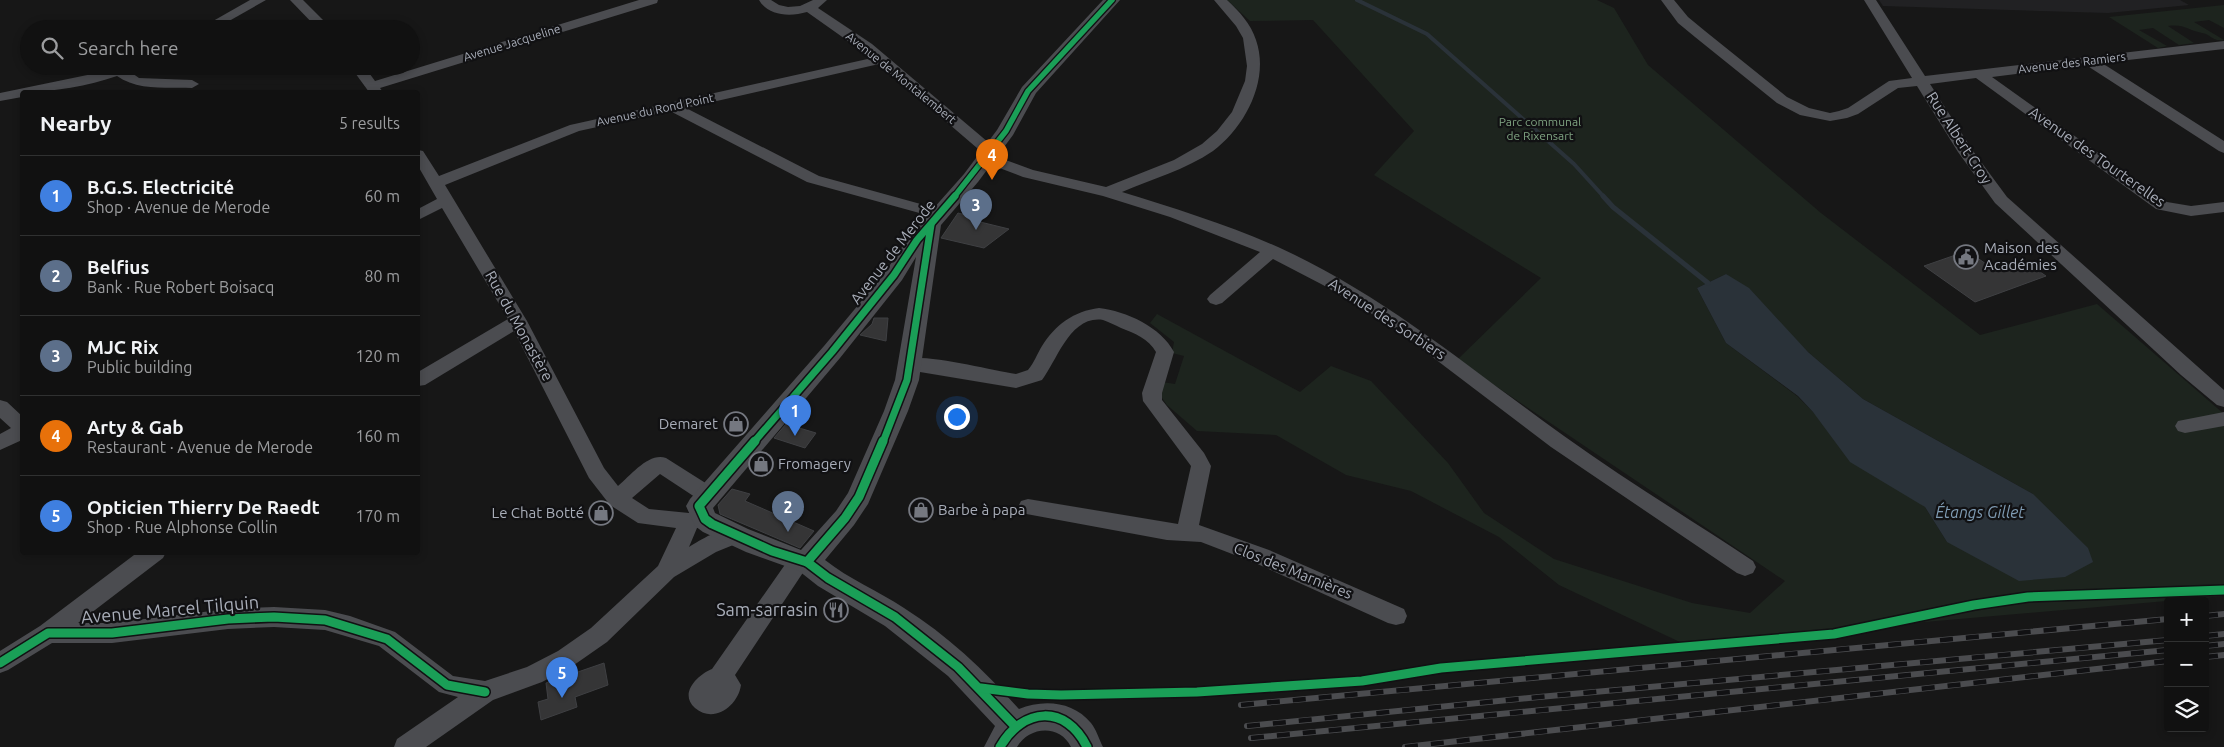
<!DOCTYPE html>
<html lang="en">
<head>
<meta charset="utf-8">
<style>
	:root { --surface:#111; --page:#1e1f1f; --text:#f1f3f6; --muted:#9c9d9f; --line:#303131; --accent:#7c3aed }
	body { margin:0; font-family:Ubuntu,sans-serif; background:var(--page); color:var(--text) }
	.controls { position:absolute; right:15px; bottom:15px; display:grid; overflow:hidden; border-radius:5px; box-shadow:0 2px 8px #0003 }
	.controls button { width:45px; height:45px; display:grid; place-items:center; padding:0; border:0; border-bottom:1px solid var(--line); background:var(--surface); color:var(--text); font:25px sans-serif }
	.you { position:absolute; left:956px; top:416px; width:18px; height:18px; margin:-12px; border:4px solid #fff; border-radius:50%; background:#1a73e8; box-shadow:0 0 0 8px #1a73e833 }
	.badge { display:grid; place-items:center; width:32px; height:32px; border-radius:50%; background:var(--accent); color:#fff; font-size:16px; font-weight:700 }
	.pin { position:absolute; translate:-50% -41px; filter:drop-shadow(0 1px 2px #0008) }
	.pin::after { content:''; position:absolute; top:26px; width:18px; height:15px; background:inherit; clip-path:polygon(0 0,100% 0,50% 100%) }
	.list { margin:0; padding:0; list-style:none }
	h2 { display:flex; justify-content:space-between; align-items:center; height:65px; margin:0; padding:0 20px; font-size:21px }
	h2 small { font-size:16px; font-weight:400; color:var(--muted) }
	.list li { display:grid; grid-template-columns:32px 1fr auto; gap:15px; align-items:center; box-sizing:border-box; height:80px; padding:0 20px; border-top:1px solid var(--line) }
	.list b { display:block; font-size:19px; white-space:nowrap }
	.list p { margin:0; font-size:16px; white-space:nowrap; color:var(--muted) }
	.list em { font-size:16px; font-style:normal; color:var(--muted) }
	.icon { flex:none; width:28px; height:28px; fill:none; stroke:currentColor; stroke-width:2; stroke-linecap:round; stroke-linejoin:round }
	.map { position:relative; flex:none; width:2224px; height:747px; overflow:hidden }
	.search { position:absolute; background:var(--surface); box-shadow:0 2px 8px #0003; left:20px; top:20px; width:400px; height:55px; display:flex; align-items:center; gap:12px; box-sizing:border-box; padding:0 18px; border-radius:28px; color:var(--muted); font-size:19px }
	.panel { position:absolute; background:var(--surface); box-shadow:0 2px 8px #0003; left:20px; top:90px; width:400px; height:465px; border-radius:5px }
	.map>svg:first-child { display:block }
	.built { fill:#212123 }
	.green { fill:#1d241e; fill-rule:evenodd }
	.water { fill:#2a3239 }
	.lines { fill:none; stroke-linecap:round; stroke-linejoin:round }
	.stream-far1 { stroke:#2a3239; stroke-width:4 }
	.stream { stroke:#2a3239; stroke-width:5 }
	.building { fill:#353536; stroke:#3f4043 }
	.minor { fill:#4b4c50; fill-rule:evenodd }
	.tertiary { fill:#4b4c50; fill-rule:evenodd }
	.rail-casing { stroke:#4b4c4f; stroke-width:6 }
	.rail { stroke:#111113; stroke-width:4.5; stroke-dasharray:13; stroke-linecap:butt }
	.cycleway-far2-casing { stroke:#111113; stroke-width:8 }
	.cycleway-far1-casing { stroke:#111113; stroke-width:10 }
	.cycleway-casing { stroke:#111113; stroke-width:12 }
	.cycleway-far2 { stroke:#1a9f57; stroke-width:5.5 }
	.cycleway-far1 { stroke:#1a9f57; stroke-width:7 }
	.cycleway { stroke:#1a9f57; stroke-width:9 }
	.labels { text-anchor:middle; stroke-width:4.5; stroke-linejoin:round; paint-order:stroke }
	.far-street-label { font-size:12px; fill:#a8adb8; stroke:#111113 }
	.far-park-label { font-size:12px; fill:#7fa381; stroke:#111113 }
	.street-label { font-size:15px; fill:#a8adb8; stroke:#111113 }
	.poi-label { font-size:15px; fill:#a8adb8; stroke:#111113; text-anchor:start }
	.water-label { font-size:16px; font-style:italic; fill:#7f9bb3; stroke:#111113 }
	.near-street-label { font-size:18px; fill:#a8adb8; stroke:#111113 }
	.near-poi-label { font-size:18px; fill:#a8adb8; stroke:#111113; text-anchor:end }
</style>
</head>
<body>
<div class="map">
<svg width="2224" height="747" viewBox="0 0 2224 747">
	<rect width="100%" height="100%" fill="#171717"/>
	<path class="built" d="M1879 0H2180L2189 5 2108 13 1883 6Z"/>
	<g class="green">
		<path d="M1227 0H1597L1614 8 1648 65 1821 213 1980 335 2097 304 2224 414V596L1682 643 1559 585 1499 537 1411 491 1346 475 1276 435 1197 431 1167 405 1160 395 1162 382 1175 384 1184 356 1172 353 1174 342 1150 323 1157 314 1300 392 1331 366 1371 381 1448 463 1484 513 1554 559 1692 603 1750 613 1785 581 1457 360 1541 278 1374 175 1414 131 1313 20 1250 21ZM1726 274 1808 352 1863 399 2033 494 1947 542 1925 507 1813 412 1797 396 1726 343 1697 288Z"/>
		<path d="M2224 5V28L2209 20 2194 22 2224 40C2212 42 2211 34 2202 33 2187 30 2185 24 2168 26L2194 43 2179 45 2153 28 2139 30 2167 46 2158 48 2109 17Z"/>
	</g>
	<path class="water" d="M1726 274 1749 288 1808 352 1863 399 2033 494 2088 548 2093 562 2065 577 2019 581 1947 542 1925 507 1850 462 1813 412 1798 396 1726 343 1697 288Z"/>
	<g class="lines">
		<path class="stream-far1" d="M1357 0 1427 34 1574 164 1604 197"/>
		<path class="stream" d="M1603 196 1613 207 1708 283"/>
	</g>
	<g class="building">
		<path d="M958 213 974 217 972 220 1009 229 984 248 941 238Z"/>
		<path d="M1967 251 1995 270 2009 264 2013 267 2025 262 2046 276 1975 302 1924 266Z"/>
		<path d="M874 318H888L886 341 860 335 872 324Z"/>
		<path d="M786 424 816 433 805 448 774 438Z"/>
		<path d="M732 489 750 494 745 501 814 531 800 548 720 514 718 505Z"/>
		<path d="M604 663 608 685 575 697 577 707 541 720 538 702 548 699 546 683Z"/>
	</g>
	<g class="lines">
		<g class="minor">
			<path d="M250 0H266L215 29H199Z"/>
			<path d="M290 0H303L332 29H318Z"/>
			<path d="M639 0H658L657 3 380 88 383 92H369L350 66H364L375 81Z"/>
			<path d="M759 0H771L779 5 788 7 800 6 813 0H827L818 8 872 44 995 148 998 151 992 155 1033 170 1106 187 1174 160 1202 144 1217 131 1232 112 1245 81 1247 66 1243 38 1236 26 1214 0H1227C1239 11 1251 24 1256 40 1270 80 1245 127 1213 151 1185 170 1152 179 1122 192 1174 208 1228 225 1278 247 1384 295 1470 369 1564 436 1625 480 1690 519 1753 561L1756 567 1753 573 1745 576 1737 573 1551 447 1389 324 1323 285 1273 259 1222 303 1216 305 1210 303 1207 299 1210 295 1260 252 1170 217 1103 196 1023 177 981 161 978 158 984 154 879 64 686 108 819 176 946 211 948 214 946 217H934L807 182 670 111 579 131 445 185 527 321 604 468 618 486C631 475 649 452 666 458L715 489 718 495 715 501 708 503 701 501 660 474 632 498 649 509 689 513 701 511 708 513 712 519 708 525 697 528 689 547C703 538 727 524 743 529L746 535 743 541 716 552 674 577 607 642 574 665 542 682 493 700 426 747H394L397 739 458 697 439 692 379 646 325 630 274 627 228 629 112 643H52L8 670 0 673V651L40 626 138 552H166L163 558 78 623H112L228 609 274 607 325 610 350 616 395 632 453 676 485 681 527 667 558 651 591 628 658 566 676 528 638 523 610 505 589 478 514 331 425 385 418 386V372L508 319 442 208 418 220V209L437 199 418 166V150L423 151 439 176 570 125 872 58 807 12C790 17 768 16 759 0Z"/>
			<path d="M1661 0H1674L1688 17 1705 31 1787 97 1809 108 1830 113 1839 111 1848 108 1889 81 1912 78 1864 0H1876L1925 76 2224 41V49L2102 63 2224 141V153L2219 151 2086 65 1992 77 2167 202 2191 206 2224 202V212L2191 216 2156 209 1976 78 1930 84 1973 151 2007 197 2224 390V407L2217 405 2181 375 1995 203 1958 152 1917 86 1898 88 1858 114 1847 118 1830 121 1800 115 1777 103 1695 37 1678 23Z"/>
			<path d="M117 66H138L129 71 139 78 192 80 199 84 192 88C167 87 138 91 117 76 88 86 54 92 22 92V97L0 101V93L97 73Z"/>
			<path d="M1099 308C1126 311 1161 327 1174 352L1162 393V400L1204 453 1211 466 1199 525 1269 550 1404 609 1407 616 1404 623 1396 625 1388 623 1253 562 1201 542 1167 540 1021 513 1018 507 1021 501 1028 499 1178 524 1191 466 1143 401 1142 393 1156 352C1149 339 1134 333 1121 328 1115 325 1109 322 1103 320 1070 315 1057 361 1042 380L1016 388 902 369 900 364 902 359C926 353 989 370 1016 374L1028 370C1034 363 1037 354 1042 346 1055 325 1074 311 1099 308Z"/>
			<path d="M0 400 7 402 22 416V440L0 450V434L11 428 0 418Z"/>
			<path d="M2224 412V426L2185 433 2178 431 2175 426 2178 421Z"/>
			<path d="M799 553 807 556 810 562 735 675 741 685C738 706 714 724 695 708 678 693 699 674 712 669L791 556Z"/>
		</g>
		<path class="tertiary" d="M1103 0H1120L1036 93 1013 135 978 182 941 225 919 380 908 411 868 504 854 525 825 560C849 579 878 591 904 608 947 635 985 671 1019 709 1043 699 1073 701 1091 723 1096 729 1099 739 1103 747H1071C1060 724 1029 726 1017 747H984L995 726 948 676 885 626 818 586 799 571 746 552 703 532 695 526 686 506 690 499 824 346 884 274 910 235 964 174 997 130 1022 87ZM916 257 895 380 884 411 848 493 836 511 801 550 748 529 715 513 713 508 840 358 902 280Z"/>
		<g class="rail-casing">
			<g id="rail">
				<path d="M2205 616 2224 614"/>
				<path d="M2205 636 2224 634"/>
				<path d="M2205 646 2224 644"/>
				<path d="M2205 657 2224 655"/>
				<path d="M1241 705 2168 619"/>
				<path d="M1247 726 1539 697 2168 640"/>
				<path d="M1251 738 2168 650"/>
				<path d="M1405 747 2168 661"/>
			</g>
		</g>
		<use href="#rail" class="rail"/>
		<g class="cycleway-far2-casing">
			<path id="cycleway-far2" d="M954 197 1006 131 1028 91 1112 0"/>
		</g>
		<g class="cycleway-far1-casing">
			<g id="cycleway-far1">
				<path d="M754 442 832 352 894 275 917 240 955 196"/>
				<path d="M883 442 907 380 931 225"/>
			</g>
		</g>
		<g class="cycleway-casing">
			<g id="cycleway">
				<path d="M755 441 699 506 705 519 712 524 772 551 807 562 828 578 895 617 958 667 1014 725"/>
				<path d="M807 562 845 518 859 497 883 441"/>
				<path d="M0 663 48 633H112L228 619 274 617 325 620 387 639 447 685 485 692"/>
				<path d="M981 688 1028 694 1061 695 1197 692 1362 681 1441 668 1834 634 1974 605 2028 597 2224 590"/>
				<path d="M1000 747C1023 707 1066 704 1087 747"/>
			</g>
		</g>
		<use href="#cycleway-far2" class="cycleway-far2"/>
		<use href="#cycleway-far1" class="cycleway-far1"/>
		<use href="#cycleway" class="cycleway"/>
	</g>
	<defs>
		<g id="civic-ring" transform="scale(1.25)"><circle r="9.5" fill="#111113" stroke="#757880" stroke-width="1.5"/><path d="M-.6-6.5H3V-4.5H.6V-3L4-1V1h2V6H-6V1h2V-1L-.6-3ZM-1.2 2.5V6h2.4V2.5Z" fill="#757880"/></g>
		<g id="shop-ring" transform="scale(1.25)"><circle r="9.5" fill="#111113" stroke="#757880" stroke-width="1.5"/><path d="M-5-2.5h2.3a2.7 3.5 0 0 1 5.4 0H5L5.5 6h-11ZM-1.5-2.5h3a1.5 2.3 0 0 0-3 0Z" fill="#757880"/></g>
		<g id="restaurant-ring" transform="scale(1.25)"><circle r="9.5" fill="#111113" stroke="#757880" stroke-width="1.5"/><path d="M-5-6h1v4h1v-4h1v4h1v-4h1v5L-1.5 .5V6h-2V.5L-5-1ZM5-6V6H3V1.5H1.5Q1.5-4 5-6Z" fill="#757880"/></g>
	</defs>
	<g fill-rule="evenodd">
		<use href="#civic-ring" x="1966" y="257"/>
		<use href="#shop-ring" x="736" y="424"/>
		<use href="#shop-ring" x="761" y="464"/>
		<use href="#shop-ring" x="921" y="510"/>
		<use href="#shop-ring" x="601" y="513"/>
		<use href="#restaurant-ring" x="836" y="610"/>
	</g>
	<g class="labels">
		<g class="far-street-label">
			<text transform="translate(512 43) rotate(-17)" y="4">Avenue Jacqueline</text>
			<text transform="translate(2072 63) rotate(-7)" y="4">Avenue des Ramiers</text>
			<text transform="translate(901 78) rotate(39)" y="4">Avenue de Montalembert</text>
			<text transform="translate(655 110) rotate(-12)" y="4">Avenue du Rond Point</text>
		</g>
		<g class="far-park-label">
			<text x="1540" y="126">Parc communal<tspan x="1540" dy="14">de Rixensart</tspan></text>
		</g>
		<g class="street-label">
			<text transform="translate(1959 138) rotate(57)" y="5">Rue Albert Croy</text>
			<text transform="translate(2097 157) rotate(35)" y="5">Avenue des Tourterelles</text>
			<text transform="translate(893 252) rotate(-52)" y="5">Avenue de Merode</text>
			<text transform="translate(1387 319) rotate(33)" y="5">Avenue des Sorbiers</text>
			<text transform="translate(519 326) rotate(61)" y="5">Rue du Monastère</text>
			<text transform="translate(1293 571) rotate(22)" y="5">Clos des Marnières</text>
		</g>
		<g class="poi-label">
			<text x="1984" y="253">Maison des<tspan x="1984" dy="17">Académies</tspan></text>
			<text x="718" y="429" text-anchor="end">Demaret</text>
			<text x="778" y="469">Fromagery</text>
			<text x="938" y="515">Barbe à papa</text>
			<text x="584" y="518" text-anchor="end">Le Chat Botté</text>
		</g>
		<g class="water-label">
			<text x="1980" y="518">Étangs Gillet</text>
		</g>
		<g class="near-street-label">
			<text transform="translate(170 610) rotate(-5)" y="6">Avenue Marcel Tilquin</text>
		</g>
		<g class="near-poi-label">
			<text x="818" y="616">Sam-sarrasin</text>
		</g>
	</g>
</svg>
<div class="controls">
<button>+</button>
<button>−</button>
<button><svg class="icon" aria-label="layers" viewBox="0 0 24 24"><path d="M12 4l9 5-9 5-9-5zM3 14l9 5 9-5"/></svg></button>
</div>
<div class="you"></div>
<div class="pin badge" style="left:795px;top:436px;background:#3f7fe0">1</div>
<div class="pin badge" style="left:788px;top:532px;background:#5c6f8a">2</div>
<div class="pin badge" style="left:976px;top:230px;background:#5c6f8a">3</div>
<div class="pin badge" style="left:992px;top:180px;background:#e8710a">4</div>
<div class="pin badge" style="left:562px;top:698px;background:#3f7fe0">5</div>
<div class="search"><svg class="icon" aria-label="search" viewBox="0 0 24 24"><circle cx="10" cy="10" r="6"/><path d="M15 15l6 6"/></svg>Search here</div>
<section class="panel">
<h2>Nearby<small>5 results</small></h2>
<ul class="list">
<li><span class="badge" style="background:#3f7fe0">1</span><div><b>B.G.S. Electricité</b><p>Shop · Avenue de Merode</p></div><em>60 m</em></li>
<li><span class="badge" style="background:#5c6f8a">2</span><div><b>Belfius</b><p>Bank · Rue Robert Boisacq</p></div><em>80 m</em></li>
<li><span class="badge" style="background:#5c6f8a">3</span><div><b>MJC Rix</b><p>Public building</p></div><em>120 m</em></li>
<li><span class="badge" style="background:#e8710a">4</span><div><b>Arty &amp; Gab</b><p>Restaurant · Avenue de Merode</p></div><em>160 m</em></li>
<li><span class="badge" style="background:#3f7fe0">5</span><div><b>Opticien Thierry De Raedt</b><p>Shop · Rue Alphonse Collin</p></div><em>170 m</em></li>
</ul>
</section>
</div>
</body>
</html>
